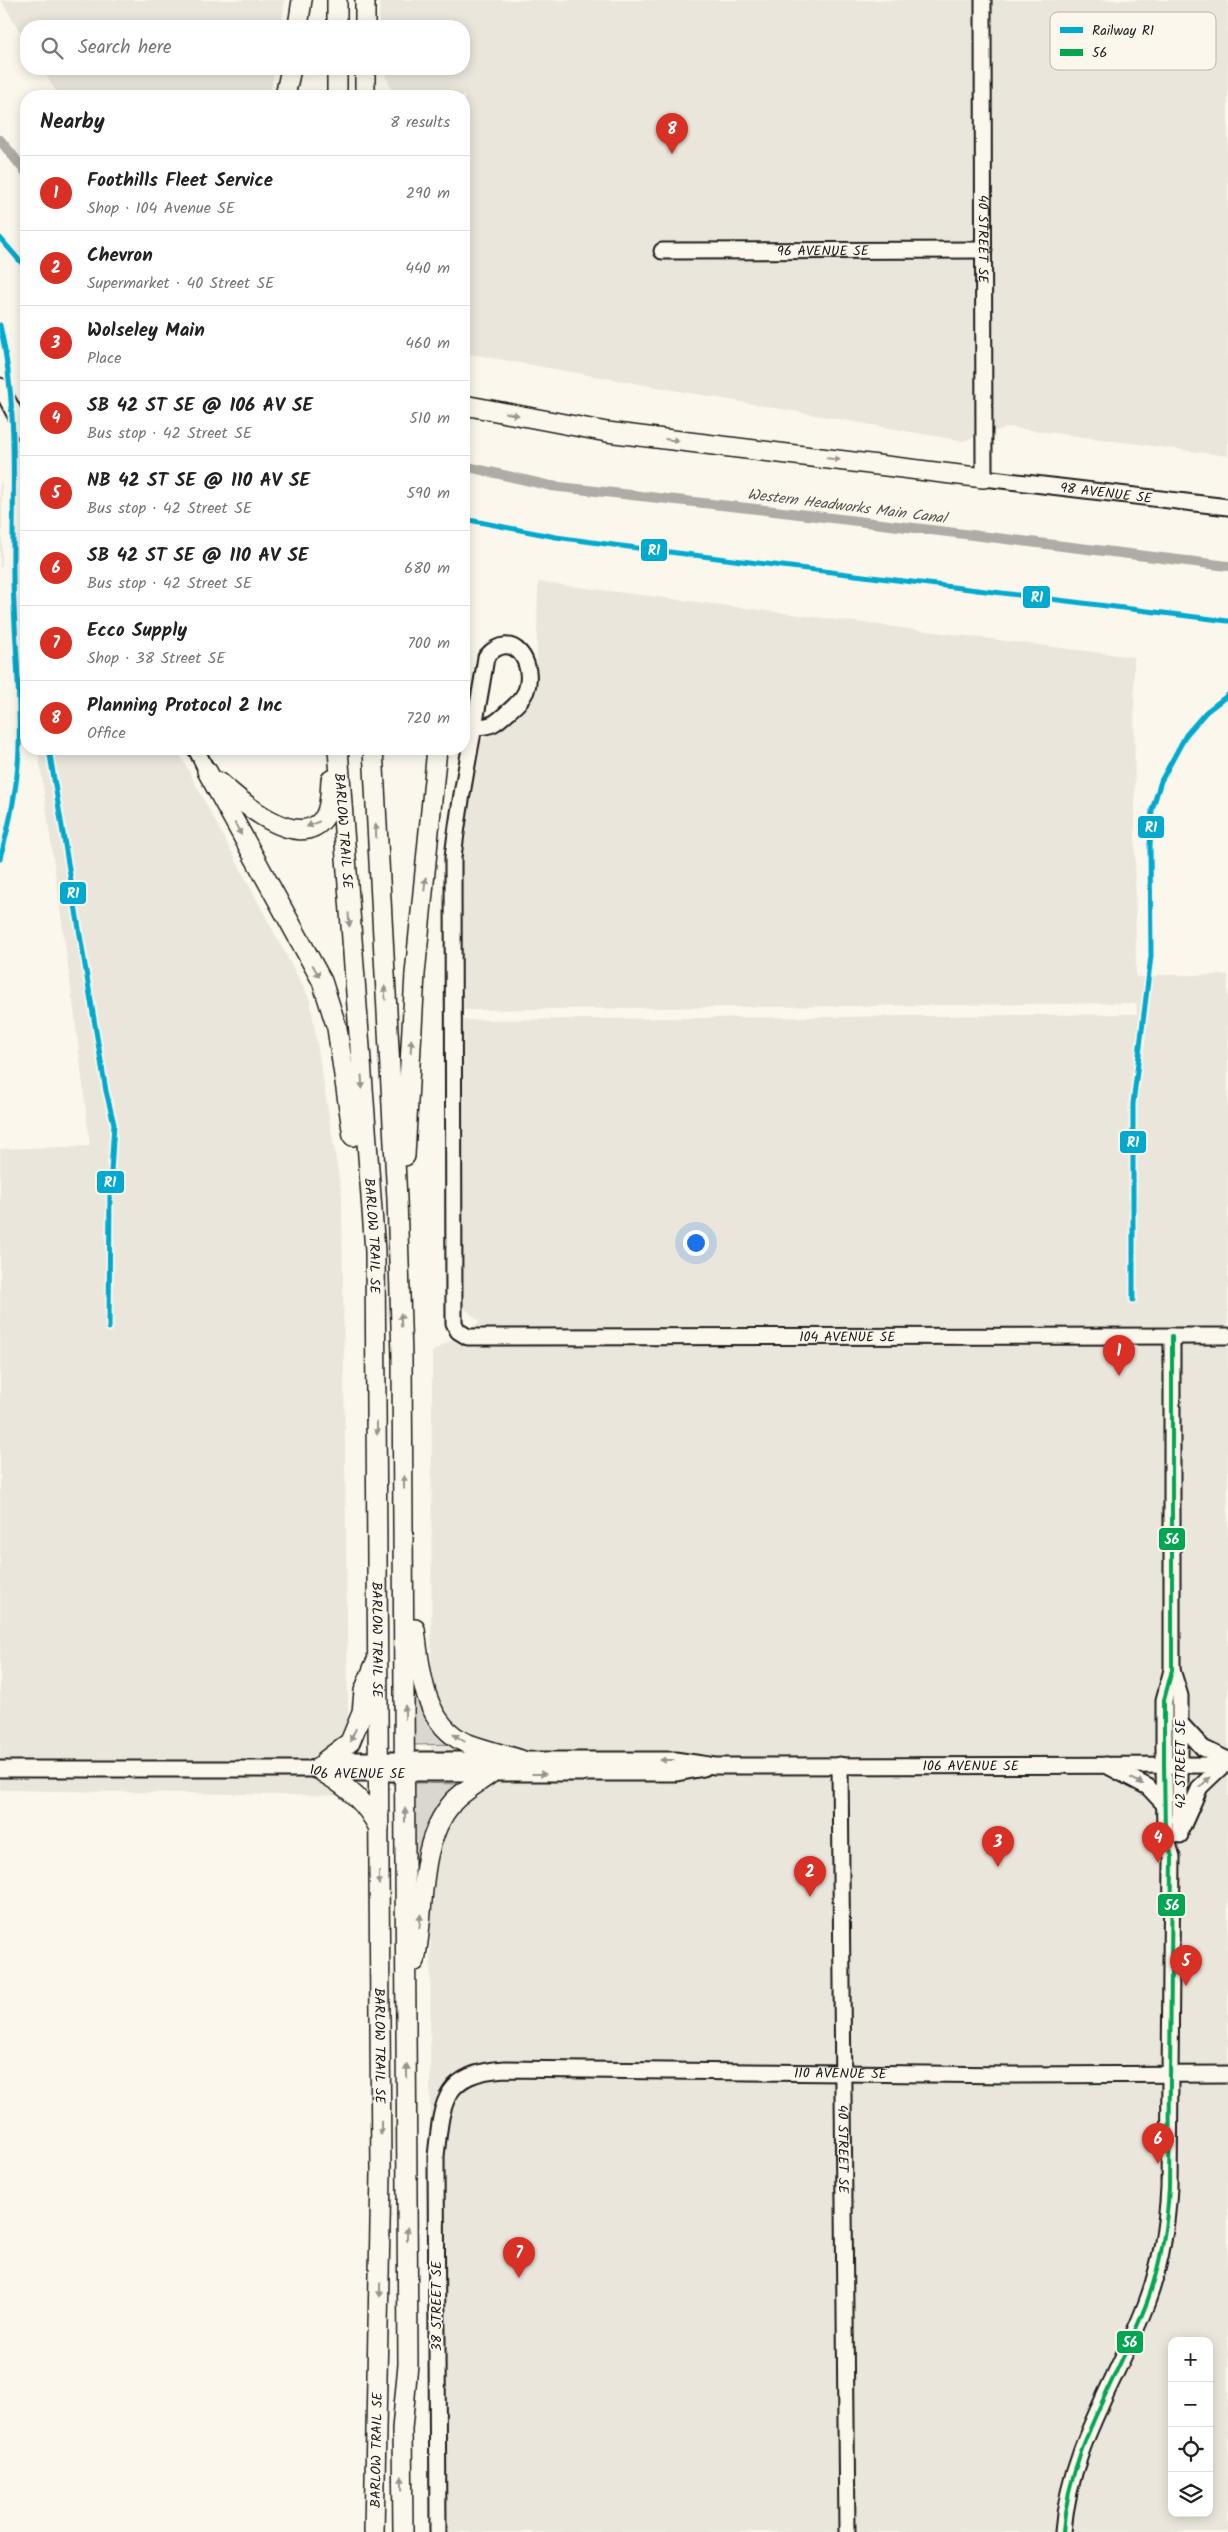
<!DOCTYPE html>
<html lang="en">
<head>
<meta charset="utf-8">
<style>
	:root { --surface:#fff; --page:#f6f6f6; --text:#222; --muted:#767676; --line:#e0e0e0; --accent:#d93025 }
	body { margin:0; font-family:Kalam,sans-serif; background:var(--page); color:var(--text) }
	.controls { position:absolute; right:15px; bottom:15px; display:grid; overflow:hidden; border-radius:10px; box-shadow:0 2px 12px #0003 }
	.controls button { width:45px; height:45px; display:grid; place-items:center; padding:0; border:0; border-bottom:1px solid var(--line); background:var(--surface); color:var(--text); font:25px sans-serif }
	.you { position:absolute; left:695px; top:1242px; width:18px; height:18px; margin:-12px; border:4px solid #fff; border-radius:50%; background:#1a73e8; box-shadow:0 0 0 8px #1a73e833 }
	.badge { display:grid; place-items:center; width:32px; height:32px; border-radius:50%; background:var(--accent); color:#fff; font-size:16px; font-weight:700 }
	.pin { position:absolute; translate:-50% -41px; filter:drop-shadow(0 1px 2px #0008) }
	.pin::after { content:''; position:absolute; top:26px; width:18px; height:15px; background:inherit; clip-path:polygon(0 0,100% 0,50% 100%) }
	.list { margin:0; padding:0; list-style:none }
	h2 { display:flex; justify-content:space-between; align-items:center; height:65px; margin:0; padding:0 20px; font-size:21px }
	h2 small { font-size:16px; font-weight:400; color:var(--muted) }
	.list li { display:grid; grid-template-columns:32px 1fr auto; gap:15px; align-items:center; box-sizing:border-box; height:75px; padding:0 20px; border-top:1px solid var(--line) }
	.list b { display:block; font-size:19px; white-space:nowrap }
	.list p { margin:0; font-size:16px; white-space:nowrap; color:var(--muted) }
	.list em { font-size:16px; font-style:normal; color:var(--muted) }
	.icon { flex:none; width:28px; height:28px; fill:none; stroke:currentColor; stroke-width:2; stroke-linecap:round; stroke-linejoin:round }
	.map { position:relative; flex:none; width:1228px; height:2532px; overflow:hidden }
	.search { position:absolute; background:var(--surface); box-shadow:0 2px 12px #0003; left:20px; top:20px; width:450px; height:55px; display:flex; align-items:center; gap:12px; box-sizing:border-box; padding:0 18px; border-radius:20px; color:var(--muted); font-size:19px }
	.panel { position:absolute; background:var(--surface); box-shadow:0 2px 12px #0003; left:20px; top:90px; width:450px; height:665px; border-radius:20px }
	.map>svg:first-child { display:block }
	.built { fill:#eae6dc; fill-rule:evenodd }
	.green { fill:#dad7ce; stroke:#7b7a75 }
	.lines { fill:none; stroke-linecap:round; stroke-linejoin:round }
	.canal { stroke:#afaca5; stroke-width:10 }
	.minor-casing { stroke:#1c1c1c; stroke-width:19 }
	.major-casing { stroke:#1c1c1c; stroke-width:22 }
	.minor { stroke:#fbf7ec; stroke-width:15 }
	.major { stroke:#fbf7ec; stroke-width:19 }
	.bus-1-casing { stroke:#fbf7ec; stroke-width:8 }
	.bus-1 { stroke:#00a651; stroke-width:4 }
	.rail-1-casing { stroke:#fbf7ec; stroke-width:9 }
	.rail-1 { stroke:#00a9ce; stroke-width:5 }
	.oneway { fill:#97948e }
	.labels { text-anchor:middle; stroke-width:4; stroke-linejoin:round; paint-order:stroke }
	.street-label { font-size:14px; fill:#1c1c1c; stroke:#fbf7ec }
	.water-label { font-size:15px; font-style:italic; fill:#575653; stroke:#fbf7ec }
	.key { fill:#fbf7ec; stroke:#b8b5ae; stroke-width:1 }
	.key-label { font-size:14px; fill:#1c1c1c }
	.line-badge { stroke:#fbf7ec; stroke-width:2 }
	.badge-label { font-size:14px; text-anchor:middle; font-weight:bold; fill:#fff }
</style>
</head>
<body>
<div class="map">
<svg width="1228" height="2532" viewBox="0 0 1228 2532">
	<rect width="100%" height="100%" fill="#fbf7ec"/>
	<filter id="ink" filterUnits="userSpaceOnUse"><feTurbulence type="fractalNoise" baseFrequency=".02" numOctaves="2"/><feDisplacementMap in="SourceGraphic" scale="10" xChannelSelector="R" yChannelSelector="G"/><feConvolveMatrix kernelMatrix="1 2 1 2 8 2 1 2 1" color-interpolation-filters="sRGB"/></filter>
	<g filter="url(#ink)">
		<g class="built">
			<path d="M1 0H285L281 26H26V42Z"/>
			<path d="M379 0H1228V456L1009 427 963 441 464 353V96H394L383 69H464V26H379Z"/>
			<path d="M42 69H274L270 96H59Z"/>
			<path d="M0 481 2 485V567H0Z"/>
			<path d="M538 582 1134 657 1136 977H1156V975H1228V2532H429L432 1352 480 1322 462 1306 463 1020 1137 1014 1136 1003 464 1010 460 857 467 802 480 741 536 694ZM1172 2341H1209V2513H1172Z"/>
			<path d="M38 749H177L310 1000 342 1196 349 1796 0 1790V1149L90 1146 75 1017Z"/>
		</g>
		<g class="green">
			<path d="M409 1679H414L458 1744 414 1745Z"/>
			<path d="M417 1783 462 1784 418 1870H413L411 1788Z"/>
		</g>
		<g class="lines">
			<g class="canal">
				<path d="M0 140 26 172"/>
				<path d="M464 466 551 486 774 511 1228 566"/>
			</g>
			<g class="minor-casing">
				<g id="minor">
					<path id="s1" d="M983 0 984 478 1228 507"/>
					<path id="s2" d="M662 251 984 250"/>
					<path d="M0 386 26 435"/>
					<path id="s3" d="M475 727C493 726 495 724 508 712 515 706 522 700 526 691 536 664 513 627 486 657 476 724 460 790 453 858L454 1323 458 1331 468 1337 1228 1336"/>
					<path d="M196 749 207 771"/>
					<path d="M1172 1670 1180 1696V1835"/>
					<path d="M1180 1723 1203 1748 1228 1760"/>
					<path id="s4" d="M840 1765 847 2532"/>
					<path d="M1106 1765 1148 1787 1164 1804"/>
					<path id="s5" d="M0 1769H313L324 1773H677L704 1768"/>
					<path id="s6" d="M313 1769 326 1760H675L715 1766 1228 1765"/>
					<path d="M1183 1825 1200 1787 1223 1765"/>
					<path id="s7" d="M438 2532 436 2156C442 2103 442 2073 505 2069L1011 2075 1228 2074"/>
					<path d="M1063 2532C1069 2447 1118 2379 1147 2302 1161 2264 1167 2227 1169 2187L1172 1857 1165 1833 1164 1764V1700L1172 1670V1336"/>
				</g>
			</g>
			<g class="major-casing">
				<g id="major">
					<path d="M365 0V26"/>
					<path d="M298 26 302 0"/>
					<path d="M337 26V0"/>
					<path d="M365 69V96"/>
					<path d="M285 96 291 69"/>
					<path d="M337 96V69"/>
					<path d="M464 405 607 432 984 478"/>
					<path id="s8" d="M338 749 375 1251 381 2173 374 2532"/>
					<path d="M373 749 397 1199 402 1357 408 2364 402 2429 403 2532"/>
					<path d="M207 771 322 981 337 1028 353 1136"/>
					<path d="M219 782C239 800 298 853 324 818 331 808 330 792 331 780"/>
					<path d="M405 1156 415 974 437 749"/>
					<path d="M415 1629C420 1669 423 1724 466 1743 484 1750 503 1754 521 1760"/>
					<path d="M326 1760 350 1742 362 1713 364 1691 375 1664"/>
					<path d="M324 1773C348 1787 366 1803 379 1828"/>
					<path d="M415 1961C426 1908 416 1845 453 1802 463 1791 478 1783 490 1774"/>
				</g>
			</g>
			<use href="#minor" class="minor"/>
			<use href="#major" class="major"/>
			<g class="bus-1-casing">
				<path id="bus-1" d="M1063 2532C1069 2447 1118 2379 1147 2302 1161 2264 1167 2227 1169 2187L1172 1857 1165 1833 1164 1764V1700L1172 1670V1336"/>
			</g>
			<use href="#bus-1" class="bus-1"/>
			<g class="rail-1-casing">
				<g id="rail-1">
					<path d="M0 238 26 268"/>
					<path d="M0 325C19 408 12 493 13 577 14 634 21 691 19 747 18 785 10 823 0 859"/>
					<path d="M464 519 556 537 621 546 1228 621"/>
					<path d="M49 749 106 1091 114 1124 110 1188 109 1328"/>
					<path d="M1133 1300V1104L1151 956 1150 846 1152 810 1161 781 1186 735 1206 712 1228 695"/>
				</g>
			</g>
			<use href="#rail-1" class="rail-1"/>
		</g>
		<defs><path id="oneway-solid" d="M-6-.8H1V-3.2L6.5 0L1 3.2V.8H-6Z" transform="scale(1.25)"/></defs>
		<g class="oneway">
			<use href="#oneway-solid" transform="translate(512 414) rotate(11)"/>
			<use href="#oneway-solid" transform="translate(672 440) rotate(7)"/>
			<use href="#oneway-solid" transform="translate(833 459) rotate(7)"/>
			<use href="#oneway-solid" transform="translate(313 824) rotate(157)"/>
			<use href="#oneway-solid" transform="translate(238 829) rotate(61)"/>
			<use href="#oneway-solid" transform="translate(376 831) rotate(-92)"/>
			<use href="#oneway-solid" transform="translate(425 884) rotate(-84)"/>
			<use href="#oneway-solid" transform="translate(349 920) rotate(86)"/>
			<use href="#oneway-solid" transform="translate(316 971) rotate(61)"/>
			<use href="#oneway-solid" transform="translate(385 993) rotate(-93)"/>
			<use href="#oneway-solid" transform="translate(411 1046) rotate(-87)"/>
			<use href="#oneway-solid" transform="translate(362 1082) rotate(86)"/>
			<use href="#oneway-solid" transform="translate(401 1320) rotate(-92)"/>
			<use href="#oneway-solid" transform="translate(377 1428) rotate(89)"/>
			<use href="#oneway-solid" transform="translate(404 1482) rotate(-91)"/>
			<use href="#oneway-solid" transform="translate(405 1712) rotate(-90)"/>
			<use href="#oneway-solid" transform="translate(353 1735) rotate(114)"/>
			<use href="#oneway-solid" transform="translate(459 1738) rotate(-148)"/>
			<use href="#oneway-solid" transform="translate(667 1760) rotate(180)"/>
			<use href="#oneway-solid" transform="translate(539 1774)"/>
			<use href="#oneway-solid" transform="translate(1137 1781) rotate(27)"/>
			<use href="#oneway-solid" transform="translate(1205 1782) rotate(-46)"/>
			<use href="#oneway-solid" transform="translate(405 1815) rotate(-90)"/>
			<use href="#oneway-solid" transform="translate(379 1878) rotate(90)"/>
			<use href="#oneway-solid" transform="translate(420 1921) rotate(-85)"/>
			<use href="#oneway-solid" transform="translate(407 2071) rotate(-90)"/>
			<use href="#oneway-solid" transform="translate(381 2128) rotate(90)"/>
			<use href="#oneway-solid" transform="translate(407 2234) rotate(-90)"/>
			<use href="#oneway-solid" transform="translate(380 2290) rotate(91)"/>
			<use href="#oneway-solid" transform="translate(402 2483) rotate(-91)"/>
		</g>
	</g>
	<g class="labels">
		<g class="street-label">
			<text dy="5" stroke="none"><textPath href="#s1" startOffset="239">40 STREET SE</textPath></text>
			<text dy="5" stroke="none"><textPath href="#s2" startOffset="161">96 AVENUE SE</textPath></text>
			<text dy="5" stroke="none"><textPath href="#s1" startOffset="601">98 AVENUE SE</textPath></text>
			<text dy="5" stroke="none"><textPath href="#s8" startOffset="82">BARLOW TRAIL SE</textPath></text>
			<text dy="5" stroke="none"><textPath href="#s8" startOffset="488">BARLOW TRAIL SE</textPath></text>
			<text dy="5" stroke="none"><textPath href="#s3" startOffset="1214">104 AVENUE SE</textPath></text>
			<text dy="5" stroke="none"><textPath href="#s8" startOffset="892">BARLOW TRAIL SE</textPath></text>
			<text transform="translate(1180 1764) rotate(-90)" y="5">42 STREET SE</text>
			<text dy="5" stroke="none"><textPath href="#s6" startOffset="661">106 AVENUE SE</textPath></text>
			<text dy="5" stroke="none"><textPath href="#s5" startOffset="358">106 AVENUE SE</textPath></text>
			<text dy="5" stroke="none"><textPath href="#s8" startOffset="1298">BARLOW TRAIL SE</textPath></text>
			<text dy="5" stroke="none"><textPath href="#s7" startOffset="839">110 AVENUE SE</textPath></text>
			<text dy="5" stroke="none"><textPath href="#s4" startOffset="384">40 STREET SE</textPath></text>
			<text transform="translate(436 2306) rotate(-90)" y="5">38 STREET SE</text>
			<text transform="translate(376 2450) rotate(-89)" y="5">BARLOW TRAIL SE</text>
		</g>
		<g class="water-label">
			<text transform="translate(847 506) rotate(7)" y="5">Western Headworks Main Canal</text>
		</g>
	</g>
	<rect x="1050" y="12" width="166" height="58" rx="8" class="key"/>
	<rect x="1060" y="27" width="23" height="6" fill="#00a9ce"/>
	<rect x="1060" y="49" width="23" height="7" fill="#00a651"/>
	<g class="key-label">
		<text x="1092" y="35">Railway R1</text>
		<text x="1092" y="57">56</text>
	</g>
	<g class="line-badge">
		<rect x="640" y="538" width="28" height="24" rx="5" fill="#00a9ce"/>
		<rect x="1022" y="585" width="29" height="24" rx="5" fill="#00a9ce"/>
		<rect x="1137" y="815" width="28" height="24" rx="5" fill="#00a9ce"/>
		<rect x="59" y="881" width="28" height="24" rx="5" fill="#00a9ce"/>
		<rect x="1119" y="1130" width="28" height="24" rx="5" fill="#00a9ce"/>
		<rect x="96" y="1170" width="29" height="24" rx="5" fill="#00a9ce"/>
		<rect x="1158" y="1527" width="28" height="24" rx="5" fill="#00a651"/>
		<rect x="1157" y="1893" width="29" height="24" rx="5" fill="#00a651"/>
		<rect x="1116" y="2330" width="28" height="24" rx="5" fill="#00a651"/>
	</g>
	<g class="badge-label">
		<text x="654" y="555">R1</text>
		<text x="1037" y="602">R1</text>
		<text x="1151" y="832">R1</text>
		<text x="73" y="898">R1</text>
		<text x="1133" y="1147">R1</text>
		<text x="110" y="1187">R1</text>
		<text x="1172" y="1544">56</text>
		<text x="1172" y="1910">56</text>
		<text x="1130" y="2347">56</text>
	</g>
</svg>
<div class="controls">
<button>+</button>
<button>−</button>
<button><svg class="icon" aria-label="locate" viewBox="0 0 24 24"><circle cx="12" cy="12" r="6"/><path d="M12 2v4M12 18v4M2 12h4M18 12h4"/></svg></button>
<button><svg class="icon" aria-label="layers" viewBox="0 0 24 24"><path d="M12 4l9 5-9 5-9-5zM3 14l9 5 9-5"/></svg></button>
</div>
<div class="you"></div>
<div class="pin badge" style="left:1119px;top:1376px">1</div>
<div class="pin badge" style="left:810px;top:1897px">2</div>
<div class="pin badge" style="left:998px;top:1867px">3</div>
<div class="pin badge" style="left:1158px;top:1863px">4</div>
<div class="pin badge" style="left:1186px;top:1986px">5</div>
<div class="pin badge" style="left:1158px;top:2164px">6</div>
<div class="pin badge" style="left:519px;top:2278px">7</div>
<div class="pin badge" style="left:672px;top:154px">8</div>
<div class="search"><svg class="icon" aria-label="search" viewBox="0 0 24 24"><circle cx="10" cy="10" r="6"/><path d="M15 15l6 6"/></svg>Search here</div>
<section class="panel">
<h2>Nearby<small>8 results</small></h2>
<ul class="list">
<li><span class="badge">1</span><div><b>Foothills Fleet Service</b><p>Shop · 104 Avenue SE</p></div><em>290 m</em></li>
<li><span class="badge">2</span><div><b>Chevron</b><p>Supermarket · 40 Street SE</p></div><em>440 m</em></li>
<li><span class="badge">3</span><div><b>Wolseley Main</b><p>Place</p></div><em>460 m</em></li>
<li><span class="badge">4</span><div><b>SB 42 ST SE @ 106 AV SE</b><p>Bus stop · 42 Street SE</p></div><em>510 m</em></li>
<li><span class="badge">5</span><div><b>NB 42 ST SE @ 110 AV SE</b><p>Bus stop · 42 Street SE</p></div><em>590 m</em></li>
<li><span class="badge">6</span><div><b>SB 42 ST SE @ 110 AV SE</b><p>Bus stop · 42 Street SE</p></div><em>680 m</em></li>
<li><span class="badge">7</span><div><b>Ecco Supply</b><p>Shop · 38 Street SE</p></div><em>700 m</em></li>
<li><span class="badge">8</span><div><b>Planning Protocol 2 Inc</b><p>Office</p></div><em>720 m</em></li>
</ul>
</section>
</div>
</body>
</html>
